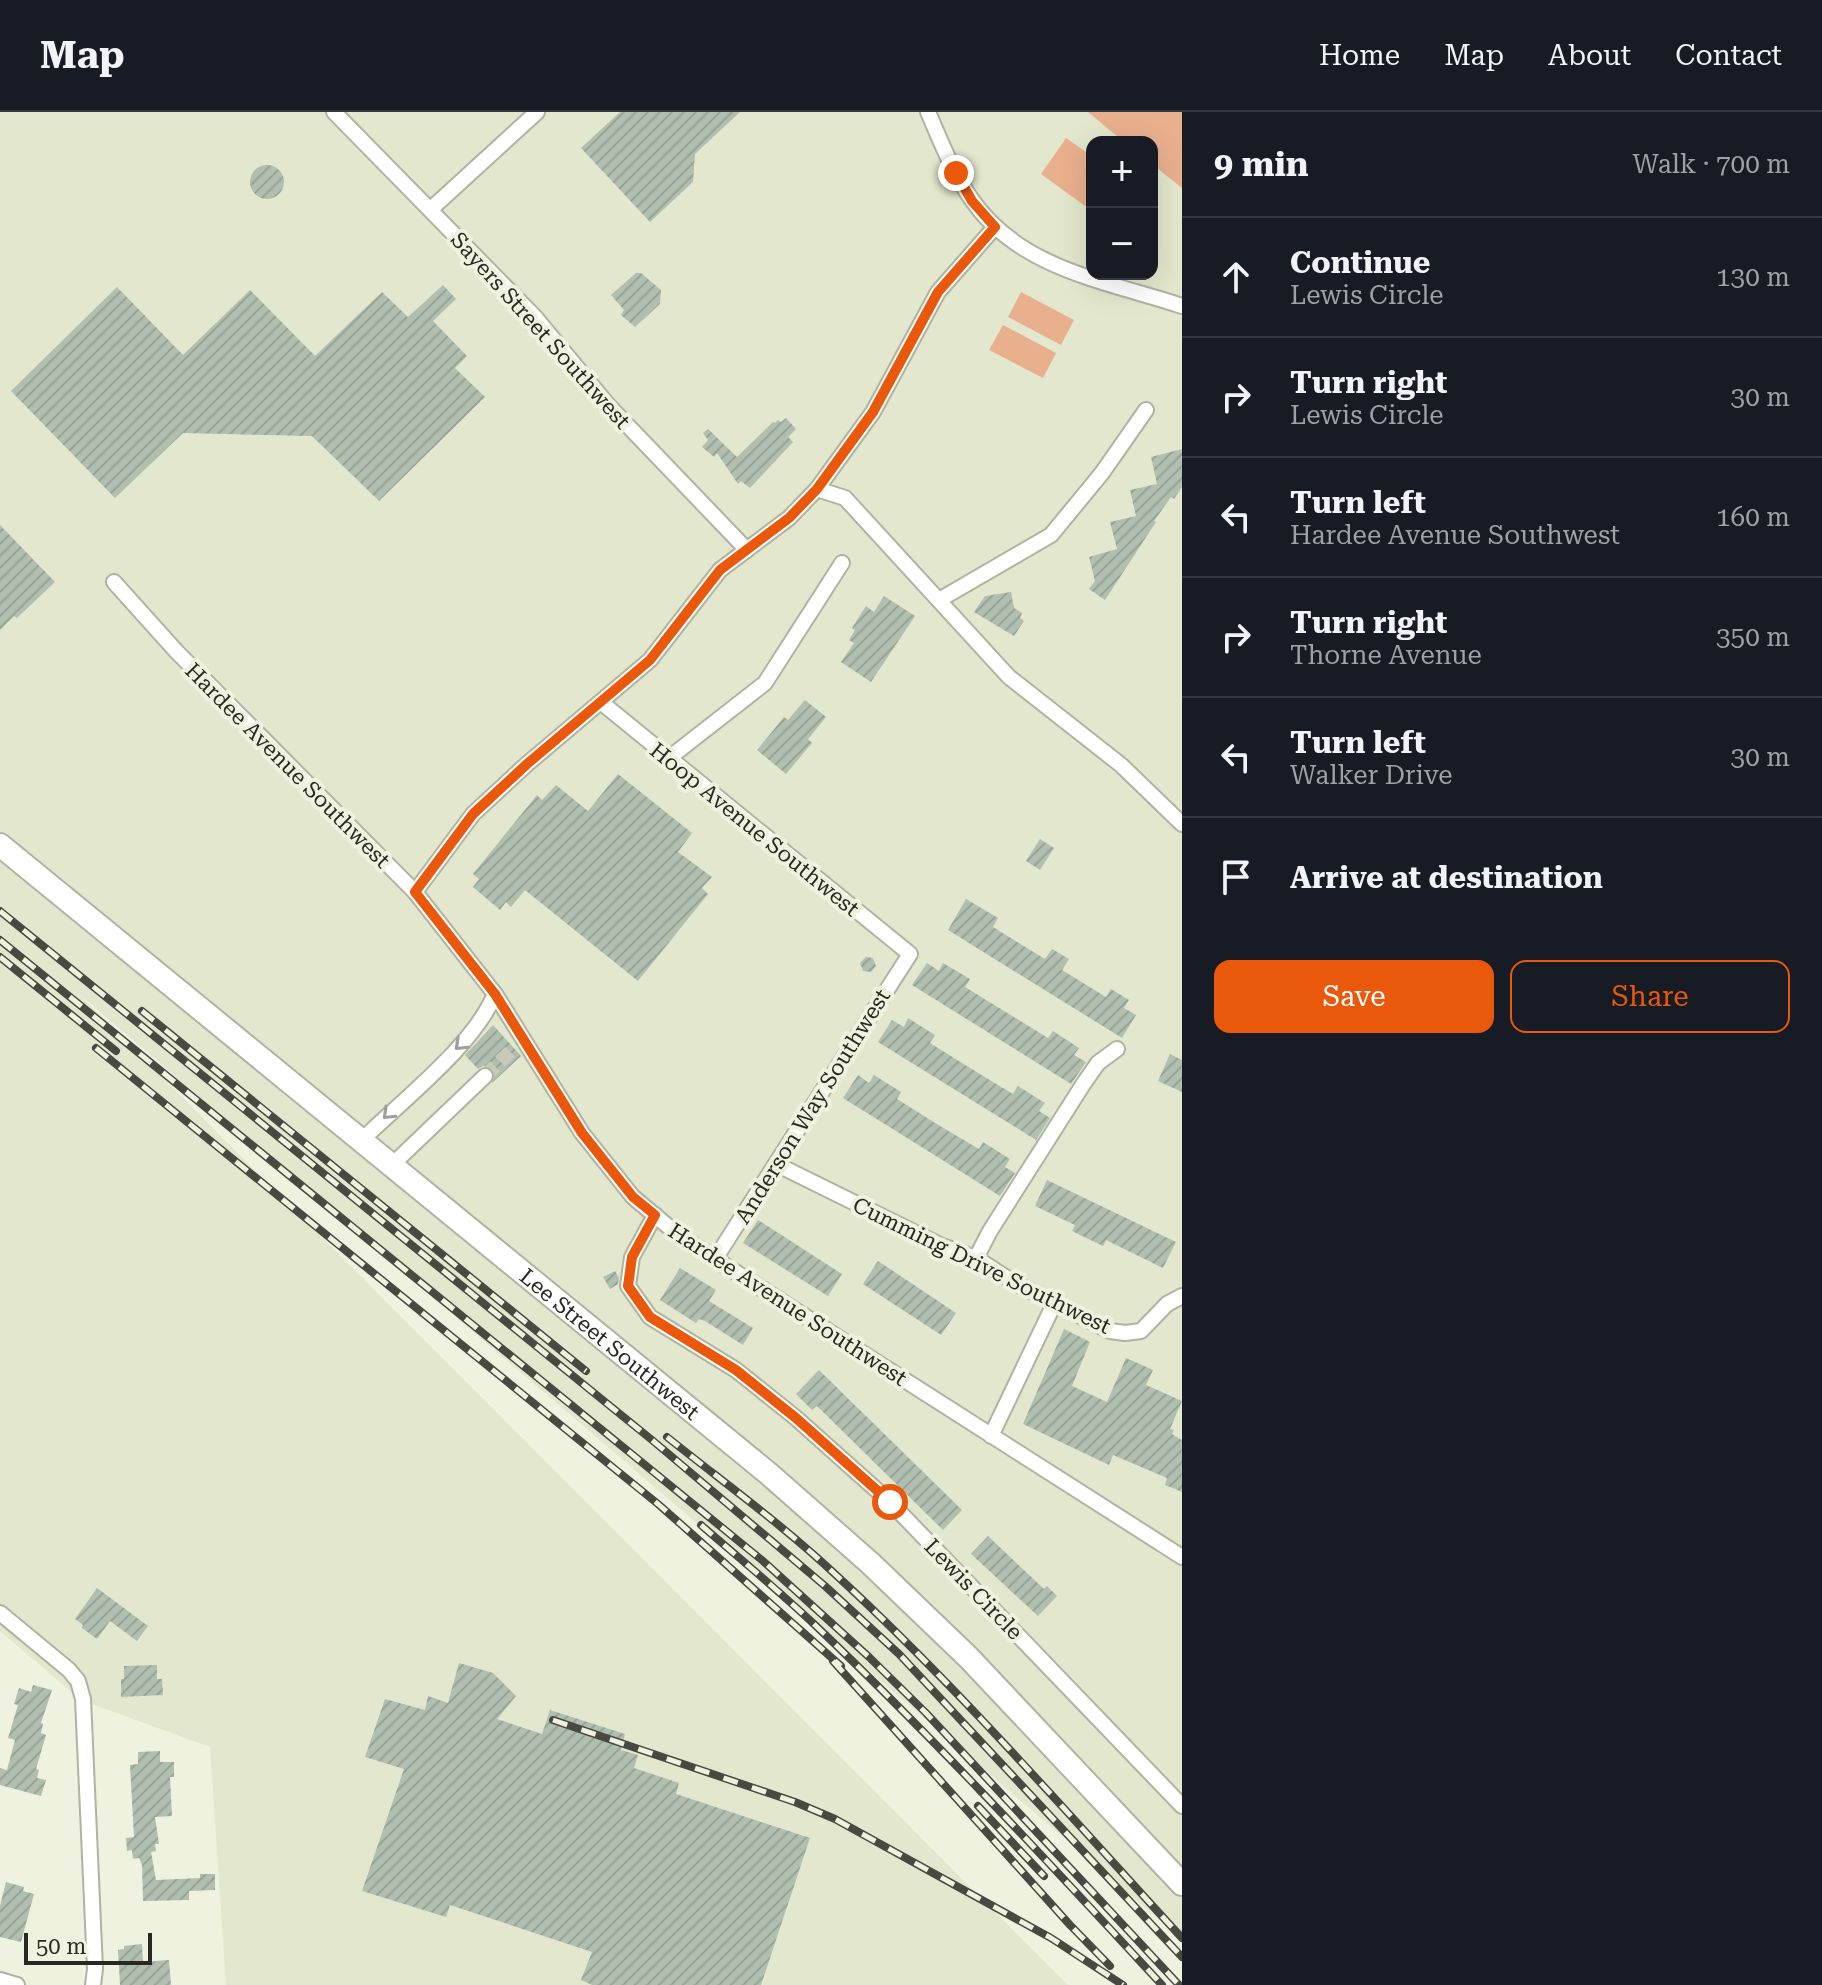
<!DOCTYPE html>
<html lang="en">
<head>
<meta charset="utf-8">
<style>
	:root { --surface:#171b24; --page:#242831; --text:#f1f3f6; --muted:#9ea1a6; --line:#363941; --accent:#ea580c }
	body { margin:0; font-family:"Roboto Serif",serif; background:var(--page); color:var(--text) }
	.controls { position:absolute; right:24px; top:24px; display:grid; overflow:hidden; border-radius:16px; box-shadow:0 8px 32px #0002 }
	.controls button { width:72px; height:72px; display:grid; place-items:center; padding:0; border:0; border-bottom:2px solid var(--line); background:var(--surface); color:var(--text); font:40px sans-serif }
	.scale { position:absolute; left:24px; bottom:20px; width:128px; box-sizing:border-box; padding-left:8px; border:4px solid #282922; border-top:0; font-size:22px; line-height:28px; white-space:nowrap; color:#282922; -webkit-text-stroke:6px #eff2df; paint-order:stroke }
	.stop { position:absolute; width:24px; height:24px; margin:-18px; border:6px solid #ea580c; border-radius:50%; background:#fff }
	.stop.end { background:#ea580c; border-color:#fff; box-shadow:0 2px 8px #0008 }
	.list { margin:0; padding:0; list-style:none }
	h2 { display:flex; justify-content:space-between; align-items:center; height:104px; margin:0; padding:0 32px; font-size:34px }
	h2 small { font-size:26px; font-weight:400; color:var(--muted) }
	.list li { display:grid; grid-template-columns:52px 1fr auto; gap:24px; align-items:center; box-sizing:border-box; height:120px; padding:0 32px; border-top:2px solid var(--line) }
	.list b { display:block; font-size:30px; white-space:nowrap }
	.list p { margin:0; font-size:26px; white-space:nowrap; color:var(--muted) }
	.list em { font-size:26px; font-style:normal; color:var(--muted) }
	.actions { display:flex; gap:16px; padding:24px 32px }
	.actions a { flex:1; padding:18px 0; border:2px solid var(--accent); border-radius:16px; text-align:center; font-size:28px; color:var(--accent) }
	.actions .main { background:var(--accent); color:#fff }
	.icon { flex:none; width:44px; height:44px; fill:none; stroke:currentColor; stroke-width:2; stroke-linecap:round; stroke-linejoin:round }
	.map { position:relative; flex:none; width:1182px; height:1873px; overflow:hidden }
	header { display:flex; align-items:center; gap:48px; box-sizing:border-box; height:112px; padding:0 40px; background:var(--surface); border-bottom:2px solid var(--line) }
	header strong { font-size:38px }
	nav { display:flex; gap:44px; margin-inline-start:auto; font-size:28px }
	main { display:flex }
	aside { flex:1; background:var(--surface) }
	.map>svg:first-child { display:block }
	.built { fill:#e3e7cd; fill-rule:evenodd }
	.pitch { fill:#e9b08d }
	.building { fill:url(#building-hatch) }
	.lines { fill:none; stroke-linecap:round; stroke-linejoin:round }
	.street-tunnel { stroke:#c7cab9; stroke-width:14; stroke-dasharray:14 7; stroke-linecap:butt }
	.street-casing { stroke:#b1b3a1; stroke-width:18 }
	.primary-casing { stroke:#b1b3a1; stroke-width:26 }
	.street { stroke:#fff; stroke-width:14 }
	.primary { stroke:#fff; stroke-width:22 }
	.rail-casing { stroke:#484a41; stroke-width:8 }
	.rail { stroke:#eff2df; stroke-width:5; stroke-dasharray:15; stroke-linecap:butt }
	.oneway { stroke:#9e9f9c }
	.route { stroke:#ea580c; stroke-width:10 }
	.labels { text-anchor:middle; stroke-width:8; stroke-linejoin:round; paint-order:stroke }
	.street-label { font-size:22px; fill:#282922; stroke:#eff2df }
</style>
</head>
<body>
<header>
<strong>Map</strong>
<nav><a>Home</a><a>Map</a><a>About</a><a>Contact</a></nav>
</header>
<main>
<div class="map">
<svg width="1182" height="1873" viewBox="0 0 1182 1873">
	<defs>
		<pattern id="building-hatch" width="6" height="6" patternUnits="userSpaceOnUse" patternTransform="scale(2)"><rect width="6" height="6" fill="#b1bfb0"/><path d="M-1 1l2-2M0 6l6-6M5 7l2-2" fill="none" stroke="#98a497"/></pattern>
	</defs>
	<rect width="100%" height="100%" fill="#eff2df"/>
	<path class="built" d="M0 0H1182V1827L78 881 1068 1873H226L210 1635 81 1588 0 1519ZM1092 30H1152V162H1092Z"/>
	<g class="pitch">
		<path d="M1088 0H1182V76L1152 52V30H1124Z"/>
		<path d="M1066 26 1092 44V99L1041 62Z"/>
		<path d="M1021 180 1074 208 1061 233 1008 205Z"/>
		<path d="M1003 213 1056 241 1043 266 989 238Z"/>
	</g>
	<g class="building">
		<path d="M620 0H740L695 42 693 70 650 110 581 36Z"/>
		<circle cx="267" cy="70" r="17"/>
		<path d="M636 161H641L661 178 660 192 635 215 621 203 624 198 611 183Z"/>
		<path d="M443 173 456 187 433 209 467 244 455 256 485 285 379 389 312 324 183 321 115 386 11 279 117 175 183 243 250 178 315 244 382 180 408 205Z"/>
		<path d="M786 306 796 317 788 325 793 330 750 376 741 369 738 372 717 341 714 345 702 335 708 328 703 321 708 317 737 345 773 310 775 311 778 308 781 310Z"/>
		<path d="M1182 337V375L1174 387 1171 385 1154 409 1156 410 1105 488 1089 477 1095 469 1089 445 1117 437 1110 410 1136 404 1130 378 1157 372 1151 345Z"/>
		<path d="M0 413 55 470 17 506 14 504 0 518Z"/>
		<path d="M1011 480 1014 496 1022 501 1020 506 1024 509 1014 524 974 500 985 484Z"/>
		<path d="M884 484 915 504 871 570 841 550 854 531 849 528 855 518 852 516 866 494 874 500Z"/>
		<path d="M805 588 826 605 808 627 812 631 786 662 757 638 784 605 788 608Z"/>
		<path d="M618 662 692 721 678 740 712 765 702 776 708 782 638 869 525 778 511 795 506 790 500 798 473 775 479 767 473 762 537 683 542 688 556 673 588 699Z"/>
		<path d="M1040 727 1054 736 1040 758 1026 749Z"/>
		<path d="M966 787 998 806 993 815 1045 847 1052 837 1069 847 1062 858 1106 885 1111 877 1129 888 1124 896 1136 903 1122 926 948 818Z"/>
		<path d="M866 845 873 846 876 854 871 860 863 859 860 851Z"/>
		<path d="M927 851 939 859 943 851 970 867 965 875 1048 926 1053 919 1079 936 1074 943 1086 950 1071 972 912 873Z"/>
		<path d="M908 906 935 923 930 931 983 964 1013 982 1018 974 1045 991 1039 999 1050 1006 1036 1028 878 930 892 908 904 915Z"/>
		<path d="M493 913 521 944 492 971 495 962 492 957 483 954 478 957 465 943Z"/>
		<path d="M1170 942 1182 948V980L1158 969Z"/>
		<path d="M858 963 869 971 874 963 901 980 897 987 940 1014 979 1037 983 1030 1010 1047 1005 1055 1015 1061 1000 1084 843 986Z"/>
		<path d="M1047 1068 1176 1130 1163 1156 1106 1128 1103 1134 1072 1119 1075 1113 1035 1094Z"/>
		<path d="M758 1108 842 1162 828 1184 743 1131Z"/>
		<path d="M878 1149 956 1201 941 1223 863 1172Z"/>
		<path d="M680 1156 716 1178 709 1189 753 1216 743 1233 705 1209 699 1207 696 1211 660 1188Z"/>
		<path d="M615 1159 619 1166 618 1172 610 1177 603 1165Z"/>
		<path d="M1064 1217 1090 1230 1072 1274 1107 1290 1126 1246 1153 1258 1146 1273 1182 1289 1170 1317 1174 1318 1172 1322 1182 1328V1380L1165 1373 1167 1366 1113 1343 1109 1353 1023 1312Z"/>
		<path d="M819 1258 962 1398 943 1418 817 1294 812 1298 796 1282Z"/>
		<path d="M988 1424 1044 1477 1047 1474 1057 1484 1038 1504 971 1442Z"/>
		<path d="M97 1476 148 1514 137 1529 110 1509 97 1527 82 1516 83 1513 75 1507Z"/>
		<path d="M459 1551 493 1561 516 1584 497 1607 542 1622 550 1598 625 1622 621 1638 638 1643 634 1656 679 1671 676 1682 810 1726 761 1873H592L581 1868 592 1840 450 1793 446 1805 362 1779 404 1657 365 1645 385 1587 425 1598 428 1584 448 1591Z"/>
		<path d="M157 1553V1567H162L163 1583 121 1585V1567H124V1554Z"/>
		<path d="M33 1573 52 1578 41 1611 43 1612 41 1621 46 1623 36 1657 39 1658 37 1666 46 1668 41 1684 0 1673V1656L7 1658 15 1628 8 1626 18 1593 14 1592 19 1576 31 1580Z"/>
		<path d="M160 1639V1650H174V1665H170L172 1704 155 1705 159 1732H155L156 1739 151 1740 156 1768 200 1766V1762H215V1778L189 1779V1788L143 1789 142 1753 139 1746 133 1747 132 1738 127 1739 126 1726 134 1725 130 1653 138 1652V1640Z"/>
		<path d="M6 1770 24 1775 23 1779 34 1782 21 1830 0 1825V1794Z"/>
		<path d="M142 1832 143 1850 169 1848 171 1873H120L118 1838 124 1837V1834Z"/>
	</g>
	<g class="lines">
		<path class="street-tunnel" d="M485 964 514 936"/>
		<g class="street-casing">
			<g id="street">
				<path d="M334 0 535 205 608 293 747 438"/>
				<path d="M928 0C941 30 953 61 972 88 1021 158 1107 169 1182 194"/>
				<path d="M431 97 537 0"/>
				<path d="M817 377 845 386 1009 565 1121 653 1182 712"/>
				<path d="M114 470 176 539 415 780 495 882 582 1021 633 1085 676 1121 715 1147 1182 1445"/>
				<path d="M939 488 1051 423 1102 361 1146 298"/>
				<path d="M602 591 910 842 715 1147"/>
				<path d="M669 646 765 571 842 451"/>
				<path d="M415 780 473 702 527 652 650 548 720 458 789 406 817 377 873 300 938 180 995 115"/>
				<path d="M363 1027C404 987 474 933 495 882"/>
				<path d="M393 1052 485 964"/>
				<path d="M776 1052 942 1134 976 1146 1013 1170 1110 1219 1125 1221 1141 1219 1167 1192 1182 1184"/>
				<path d="M655 1103 632 1145 628 1174 650 1205 736 1258 796 1306 890 1390 1182 1694"/>
				<path d="M976 1146 990 1119 1084 971 1098 951 1117 937"/>
				<path d="M991 1324 1054 1192"/>
				<path d="M0 1501 69 1558 78 1569 83 1587 95 1857 93 1873"/>
				<path d="M0 1868 17 1873"/>
			</g>
		</g>
		<g class="primary-casing">
			<g id="primary">
				<path id="s1" d="M0 733 769 1362 870 1451 968 1545 1182 1772"/>
			</g>
		</g>
		<use href="#street" class="street"/>
		<use href="#primary" class="primary"/>
		<g class="rail-casing">
			<g id="rail">
				<path d="M0 799 652 1328 825 1474 899 1542 1182 1845"/>
				<path d="M0 828 763 1449 869 1545 926 1601 1179 1873"/>
				<path d="M0 845 116 939"/>
				<path d="M142 899 586 1259"/>
				<path d="M96 936 658 1392 841 1554"/>
				<path d="M667 1325C723 1370 783 1413 836 1463 959 1576 1069 1703 1182 1826"/>
				<path d="M701 1413C739 1446 778 1478 815 1513 936 1628 1049 1751 1162 1873"/>
				<path d="M833 1549 1070 1813 1110 1854"/>
				<path d="M553 1608 795 1690 835 1707 1051 1826 1123 1873"/>
				<path d="M978 1694 1044 1764"/>
			</g>
		</g>
		<use href="#rail" class="rail"/>
	</g>
	<defs><path id="oneway-chevron" d="M-2-3.5L2.5 0L-2 3.5" fill="none" stroke-width="1.6" stroke-linecap="round" stroke-linejoin="round" transform="scale(2)"/></defs>
	<g class="oneway">
		<use href="#oneway-chevron" transform="translate(460 933) rotate(136)"/>
		<use href="#oneway-chevron" transform="translate(388 1002) rotate(136)"/>
	</g>
	<g class="lines">
		<path class="route" d="M890 1390 796 1306 736 1258 650 1205 628 1174 632 1145 655 1103 633 1085 582 1021 495 882 415 780 473 702 527 652 650 548 720 458 789 406 817 377 873 300 938 180 995 115 972 89 956 61"/>
	</g>
	<g class="labels">
		<g class="street-label">
			<text transform="translate(541 218) rotate(48)" y="8">Sayers Street Southwest</text>
			<text transform="translate(288 653) rotate(45)" y="8">Hardee Avenue Southwest</text>
			<text transform="translate(755 717) rotate(39)" y="8">Hoop Avenue Southwest</text>
			<text transform="translate(812 994) rotate(-58)" y="8">Anderson Way Southwest</text>
			<text transform="translate(982 1153) rotate(26)" y="8">Cumming Drive Southwest</text>
			<text transform="translate(788 1192) rotate(33)" y="8">Hardee Avenue Southwest</text>
			<text dy="8" stroke="none"><textPath href="#s1" startOffset="788">Lee Street Southwest</textPath></text>
			<text transform="translate(974 1477) rotate(46)" y="8">Lewis Circle</text>
		</g>
	</g>
</svg>
<div class="controls">
<button>+</button>
<button>−</button>
</div>
<div class="scale">50 m</div>
<div class="stop" style="left:890px;top:1390px"></div>
<div class="stop end" style="left:956px;top:61px"></div>
</div>
<aside>
<h2>9 min<small>Walk · 700 m</small></h2>
<ul class="list">
<li><svg class="icon" aria-label="ahead" viewBox="0 0 24 24"><path d="M12 20V5M6 11l6-6 6 6"/></svg><div><b>Continue</b><p>Lewis Circle</p></div><em>130 m</em></li>
<li><svg class="icon" aria-label="right" viewBox="0 0 24 24"><path d="M7 20v-9h11M14 6l5 5-5 5"/></svg><div><b>Turn right</b><p>Lewis Circle</p></div><em>30 m</em></li>
<li><svg class="icon" aria-label="left" viewBox="0 0 24 24"><path d="M17 20v-9H6M10 6l-5 5 5 5"/></svg><div><b>Turn left</b><p>Hardee Avenue Southwest</p></div><em>160 m</em></li>
<li><svg class="icon" aria-label="right" viewBox="0 0 24 24"><path d="M7 20v-9h11M14 6l5 5-5 5"/></svg><div><b>Turn right</b><p>Thorne Avenue</p></div><em>350 m</em></li>
<li><svg class="icon" aria-label="left" viewBox="0 0 24 24"><path d="M17 20v-9H6M10 6l-5 5 5 5"/></svg><div><b>Turn left</b><p>Walker Drive</p></div><em>30 m</em></li>
<li><svg class="icon" aria-label="arrive" viewBox="0 0 24 24"><path d="M6 21V4h12l-3 4 3 4H6"/></svg><div><b>Arrive at destination</b></div></li>
</ul>
<div class="actions"><a class="main">Save</a><a>Share</a></div>
</aside>
</main>
</body>
</html>
